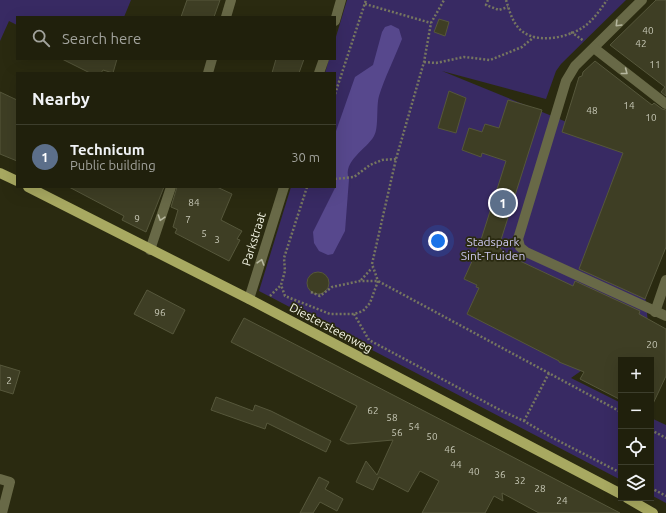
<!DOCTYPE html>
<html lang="en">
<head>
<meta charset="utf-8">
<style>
	:root { --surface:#20200c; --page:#2d2d1a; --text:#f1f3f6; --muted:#a2a39d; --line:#3d3e2d; --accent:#b8abf7 }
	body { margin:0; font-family:Ubuntu,sans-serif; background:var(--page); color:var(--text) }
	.controls { position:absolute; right:12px; bottom:12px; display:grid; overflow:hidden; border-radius:0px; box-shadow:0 4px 16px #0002 }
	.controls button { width:36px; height:36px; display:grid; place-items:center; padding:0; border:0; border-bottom:1px solid var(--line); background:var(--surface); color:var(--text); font:20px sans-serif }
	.you { position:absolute; left:438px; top:241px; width:14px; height:14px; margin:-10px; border:3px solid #fff; border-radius:50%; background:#1a73e8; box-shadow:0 0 0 6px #1a73e833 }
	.badge { display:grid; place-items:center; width:26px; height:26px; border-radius:50%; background:var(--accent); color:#fff; font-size:13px; font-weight:700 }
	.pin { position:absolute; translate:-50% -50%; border:2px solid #fff; box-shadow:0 1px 4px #0006 }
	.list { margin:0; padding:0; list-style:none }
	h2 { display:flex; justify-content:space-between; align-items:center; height:52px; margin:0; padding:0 16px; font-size:17px }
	h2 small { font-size:13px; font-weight:400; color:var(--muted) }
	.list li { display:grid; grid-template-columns:26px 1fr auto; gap:12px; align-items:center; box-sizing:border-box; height:64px; padding:0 16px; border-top:1px solid var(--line) }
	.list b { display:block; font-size:15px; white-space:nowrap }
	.list p { margin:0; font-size:13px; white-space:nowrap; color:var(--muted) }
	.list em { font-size:13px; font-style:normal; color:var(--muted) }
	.icon { flex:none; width:22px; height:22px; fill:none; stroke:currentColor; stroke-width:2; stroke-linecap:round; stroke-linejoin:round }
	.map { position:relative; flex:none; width:666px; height:513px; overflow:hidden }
	.search { position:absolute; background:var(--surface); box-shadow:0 4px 16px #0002; left:16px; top:16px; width:320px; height:44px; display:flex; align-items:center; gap:10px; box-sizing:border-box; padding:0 14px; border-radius:0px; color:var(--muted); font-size:15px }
	.panel { position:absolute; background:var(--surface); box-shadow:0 4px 16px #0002; left:16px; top:72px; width:320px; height:116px; border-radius:0px }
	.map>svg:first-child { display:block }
	.green { fill:#382a63 }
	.water { fill:#57488d }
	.building { fill:#3e3e24; stroke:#56573b }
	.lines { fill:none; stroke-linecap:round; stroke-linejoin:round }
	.path { stroke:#767660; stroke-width:2.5; stroke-dasharray:2 2; stroke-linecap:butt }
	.minor { stroke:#686947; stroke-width:10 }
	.major { stroke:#a8a961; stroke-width:10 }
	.oneway { stroke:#b6b79e }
	.labels { text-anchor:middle; stroke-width:3.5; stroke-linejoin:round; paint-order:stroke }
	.number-label { font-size:10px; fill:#c7c8b6 }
	.street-label { font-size:12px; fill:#f5f6e6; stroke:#2a2a10 }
	.park-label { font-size:12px; fill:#cbc6ee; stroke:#2a2a10 }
</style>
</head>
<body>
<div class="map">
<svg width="666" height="513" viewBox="0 0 666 513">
	<rect width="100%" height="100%" fill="#2a2a10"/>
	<g class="green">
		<path d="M0 0H131L124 17H17V25L9 21 0 41Z"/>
		<path d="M347 0H626L561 64 556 71 546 99 442 71 630 148 648 323 571 378 621 403V480L259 291 291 187H335V73H325L329 59H335V40Z"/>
		<path d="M651 418 666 425V503L651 495Z"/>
	</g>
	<path class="water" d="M391 25 399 29 402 39C395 57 385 77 379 96 376 106 379 128 374 136 367 149 342 161 349 179L345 231 333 254 328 255 319 251 314 243 313 232 335 188V134L355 77 373 65 382 32 385 27Z"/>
	<g class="building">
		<path d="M187 0H220L214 17H181Z"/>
		<path d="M656 0H666V96L661 92 665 87 610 45Z"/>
		<path d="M439 19 449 22 445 36 434 32Z"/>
		<path d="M62 59H117L113 73 103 70 101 73H90Z"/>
		<path d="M276 59H304L299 73H272Z"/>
		<path d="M595 61 652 105 654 103 662 109 666 110V247L645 299 579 269 623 153 562 132 579 77 582 76 583 72Z"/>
		<path d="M449 91 466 98 456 133 438 128Z"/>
		<path d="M0 92 17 100V161L0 154Z"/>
		<path d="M508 100 542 110 499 246 503 253 573 286 575 281 640 311 639 314 666 329V376L651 408V360H621V400L580 379 584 372 559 362V361L467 314 479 288 476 287 477 285 464 279 479 246 506 161 482 153 481 157 462 150 469 128 482 132 485 124 499 128Z"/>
		<path d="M69 187H164L146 232 122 220 124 216Z"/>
		<path d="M177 187H217L232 194 221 220 242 231 237 239 240 240 229 261 175 233 177 229 173 227 178 210 171 207Z"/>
		<circle cx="318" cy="283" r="11"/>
		<path d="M147 290 185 310 173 334 134 314Z"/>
		<path d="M244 318 484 442 620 513H539L502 493 503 501 494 496 485 513H422L439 481 420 471 408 492 379 477 373 490 356 482 366 461 377 475 393 440 348 444 340 440 357 406 231 342Z"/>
		<path d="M0 365 20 371 13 394 0 390Z"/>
		<path d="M216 397 253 411 255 405 271 411 331 441 326 452 267 423 265 429 211 410Z"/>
		<path d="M319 477 329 482 325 489 343 499 337 511 320 502 313 513H300Z"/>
	</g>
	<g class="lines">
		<g class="path">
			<path d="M488 0 486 5 499 10 508 7"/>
			<path d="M506 0C509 9 511 18 517 26 531 45 564 39 582 28 593 21 600 10 607 0"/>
			<path d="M365 4 431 23"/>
			<path d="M571 32 584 41"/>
			<path d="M424 62 436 63 464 57 490 60 522 47 534 37"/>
			<path d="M335 94 366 0"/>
			<path d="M335 179 354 177 370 165 382 160 396 159"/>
			<path d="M307 187 284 258 285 271 281 285 285 296 330 314H354L363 311 370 303 378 281 372 264 396 159 424 62 431 23 444 0"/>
			<path d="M361 280 372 268"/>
			<path d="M311 292 320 296 332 287 360 281H378L621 412"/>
			<path d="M270 296 281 285"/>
			<path d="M354 314 369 340 502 411 524 421 551 437 621 473"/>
			<path d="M524 421 549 373"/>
			<path d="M651 430 666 438"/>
			<path d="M651 488 666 496"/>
		</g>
		<g class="minor">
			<path d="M642 0 575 66 566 81 518 239 520 247 526 252 666 316"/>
			<path d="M226 17 231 0"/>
			<path d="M335 21 341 0"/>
			<path d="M594 48 666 104"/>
			<path d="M208 73 212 59"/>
			<path d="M319 73 324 59"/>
			<path d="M150 250 171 187"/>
			<path d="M249 299 284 187"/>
			<path d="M655 312 666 280"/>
			<path d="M0 479 10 482 2 513"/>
		</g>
		<g class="major">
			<path d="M0 173 17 181"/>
			<path d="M28 187 249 299 621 494"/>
			<path d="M627 498 653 513"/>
		</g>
	</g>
	<defs><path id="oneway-chevron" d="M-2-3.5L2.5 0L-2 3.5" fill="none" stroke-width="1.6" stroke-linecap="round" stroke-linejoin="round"/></defs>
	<g class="oneway">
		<use href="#oneway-chevron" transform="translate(618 24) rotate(135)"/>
		<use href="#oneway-chevron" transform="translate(625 72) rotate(38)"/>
		<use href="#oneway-chevron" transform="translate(161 218) rotate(108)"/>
		<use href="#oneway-chevron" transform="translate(261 262) rotate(-73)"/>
	</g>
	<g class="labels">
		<g class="number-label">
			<text x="648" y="34">40</text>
			<text x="641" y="47">42</text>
			<text x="655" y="68">11</text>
			<text x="629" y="109">14</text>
			<text x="592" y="114">48</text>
			<text x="651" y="121">10</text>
			<text x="194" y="206">84</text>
			<text x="137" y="222">9</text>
			<text x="188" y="223">7</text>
			<text x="204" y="237">5</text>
			<text x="217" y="243">3</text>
			<text x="160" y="316">96</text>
			<text x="652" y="348">20</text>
			<text x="9" y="384">2</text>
			<text x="373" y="414">62</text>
			<text x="392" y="421">58</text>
			<text x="414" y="430">54</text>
			<text x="397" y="436">56</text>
			<text x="432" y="440">50</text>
			<text x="450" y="453">46</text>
			<text x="456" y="468">44</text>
			<text x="474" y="475">40</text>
			<text x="500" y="478">36</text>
			<text x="520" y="484">32</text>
			<text x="540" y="492">28</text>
			<text x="562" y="504">24</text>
		</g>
		<g class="street-label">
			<text transform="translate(254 239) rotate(-73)" y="4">Parkstraat</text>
			<text transform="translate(331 328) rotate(28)" y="4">Diestersteenweg</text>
		</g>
		<g class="park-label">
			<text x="493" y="246">Stadspark<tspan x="493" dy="14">Sint-Truiden</tspan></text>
		</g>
	</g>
</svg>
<div class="controls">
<button>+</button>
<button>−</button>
<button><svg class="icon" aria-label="locate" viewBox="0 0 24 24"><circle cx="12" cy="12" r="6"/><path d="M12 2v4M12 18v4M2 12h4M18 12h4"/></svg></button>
<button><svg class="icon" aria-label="layers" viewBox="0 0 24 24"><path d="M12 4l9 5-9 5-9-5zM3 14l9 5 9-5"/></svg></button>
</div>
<div class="you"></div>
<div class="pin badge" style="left:503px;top:203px;background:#5c6f8a">1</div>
<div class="search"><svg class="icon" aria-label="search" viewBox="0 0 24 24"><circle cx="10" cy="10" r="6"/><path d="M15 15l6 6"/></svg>Search here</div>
<section class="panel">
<h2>Nearby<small></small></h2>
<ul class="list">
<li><span class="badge" style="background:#5c6f8a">1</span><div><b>Technicum</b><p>Public building</p></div><em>30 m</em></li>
</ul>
</section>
</div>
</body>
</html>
